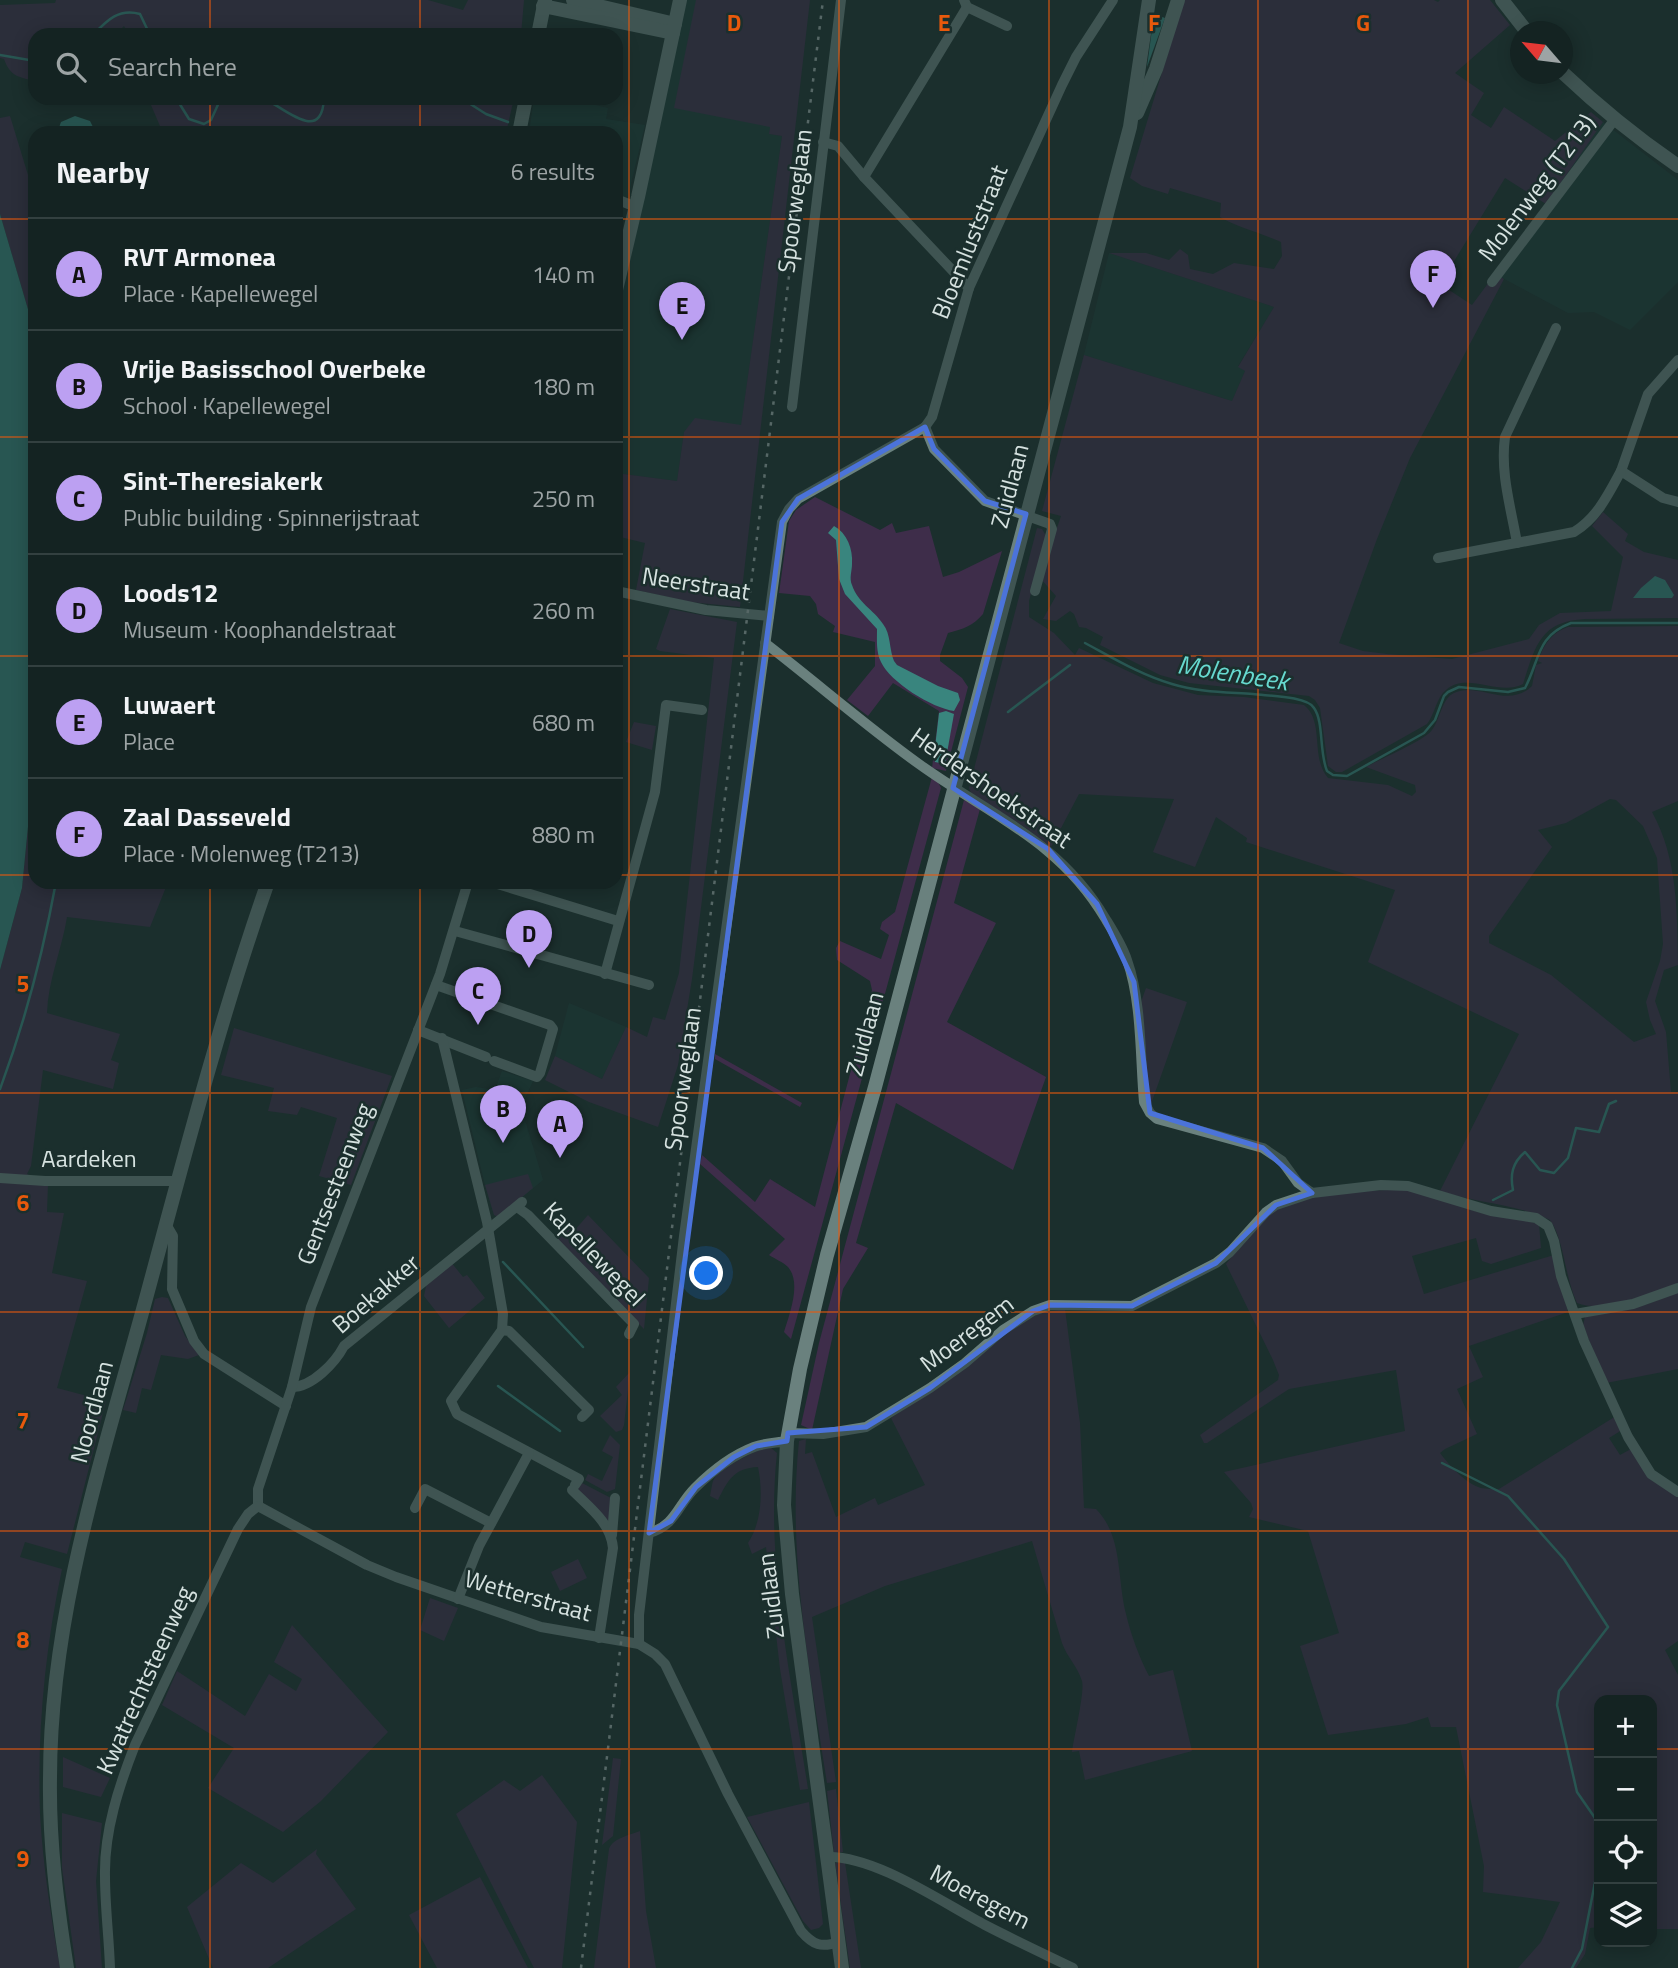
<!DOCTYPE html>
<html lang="en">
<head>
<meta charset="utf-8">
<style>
	:root { --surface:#142322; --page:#1d2b2a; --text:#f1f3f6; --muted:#9da4a5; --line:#334040; --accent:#bca0f2 }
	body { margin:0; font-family:"Titillium Web",sans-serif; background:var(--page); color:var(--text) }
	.controls { position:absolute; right:21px; bottom:21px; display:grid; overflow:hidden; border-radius:14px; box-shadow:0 4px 18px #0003 }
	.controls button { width:63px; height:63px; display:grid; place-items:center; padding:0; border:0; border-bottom:2px solid var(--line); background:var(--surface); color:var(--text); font:35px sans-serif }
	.compass { position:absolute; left:1510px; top:21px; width:63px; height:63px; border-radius:50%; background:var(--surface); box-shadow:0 4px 18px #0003; rotate:298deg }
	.you { position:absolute; left:707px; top:1274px; width:24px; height:24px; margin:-18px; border:5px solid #fff; border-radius:50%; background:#1a73e8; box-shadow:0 0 0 10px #1a73e833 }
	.badge { display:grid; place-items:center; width:46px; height:46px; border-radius:50%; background:var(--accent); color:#111; font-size:23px; font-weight:700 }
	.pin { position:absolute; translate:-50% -58px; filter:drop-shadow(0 2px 4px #0008) }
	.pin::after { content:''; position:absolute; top:37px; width:24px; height:21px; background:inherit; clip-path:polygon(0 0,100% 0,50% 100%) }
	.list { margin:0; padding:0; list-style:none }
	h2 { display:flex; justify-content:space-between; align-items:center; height:91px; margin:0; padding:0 28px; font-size:30px }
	h2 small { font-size:23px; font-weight:400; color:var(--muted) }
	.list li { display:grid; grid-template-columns:46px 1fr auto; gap:21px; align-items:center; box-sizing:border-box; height:112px; padding:0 28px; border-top:2px solid var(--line) }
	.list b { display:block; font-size:26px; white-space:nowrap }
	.list p { margin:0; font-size:23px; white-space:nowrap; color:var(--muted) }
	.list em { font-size:23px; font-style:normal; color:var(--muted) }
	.icon { flex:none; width:38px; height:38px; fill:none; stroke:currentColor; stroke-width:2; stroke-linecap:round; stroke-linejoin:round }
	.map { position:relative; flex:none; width:1678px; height:1968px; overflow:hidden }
	.search { position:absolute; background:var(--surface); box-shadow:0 4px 18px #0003; left:28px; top:28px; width:595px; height:77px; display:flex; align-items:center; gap:18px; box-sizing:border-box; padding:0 24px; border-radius:21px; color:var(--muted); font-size:26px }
	.panel { position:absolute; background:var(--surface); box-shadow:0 4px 18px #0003; left:28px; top:126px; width:595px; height:763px; border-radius:21px }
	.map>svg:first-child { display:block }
	.built { fill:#1c3a37 }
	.green { fill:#3e2d4a; fill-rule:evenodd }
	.water { fill:#39857e }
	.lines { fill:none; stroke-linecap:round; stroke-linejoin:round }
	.stream { stroke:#39857e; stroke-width:2.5 }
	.street { stroke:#6a817e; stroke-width:10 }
	.secondary { stroke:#6a817e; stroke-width:14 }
	.rail { stroke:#9eacaa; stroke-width:2.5; stroke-dasharray:3.5 7; stroke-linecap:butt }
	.marked { fill:none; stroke:#4b73da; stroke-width:5; stroke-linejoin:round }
	.grid { fill:none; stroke:#e8590c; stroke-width:2; stroke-opacity:0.55 }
	.labels { text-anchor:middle; stroke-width:5; stroke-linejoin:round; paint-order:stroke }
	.street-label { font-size:24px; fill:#d6e2e0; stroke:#1b2f2d }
	.water-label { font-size:26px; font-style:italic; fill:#67d9cf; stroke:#1b2f2d }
	.grid-label { font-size:23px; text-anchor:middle; font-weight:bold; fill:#e8590c; stroke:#1b2f2d; stroke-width:5; stroke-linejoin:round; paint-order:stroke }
</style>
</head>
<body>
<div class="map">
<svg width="1678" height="1968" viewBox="0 0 1678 1968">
	<rect width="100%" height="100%" fill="#1b2f2d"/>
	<g class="built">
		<path d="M685 0H778L784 45 769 134 782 136 741 426 693 422 684 432 677 481 616 473 618 462 616 461V315Z"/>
		<path d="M534 98H592L591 104 608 108 606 119 645 125 627 200 616 196V133H529Z"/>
		<path d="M1603 122 1678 180V282L1630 330 1594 312 1568 313 1495 274Z"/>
		<path d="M1109 253 1274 307 1238 366 1245 371 1232 401 1084 355Z"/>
		<path d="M569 1003 626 1027 602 1079 555 1056Z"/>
		<path d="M502 1071 533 1081 521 1107 543 1180 498 1217 494 1215 485 1185 462 1090 476 1087 495 1090Z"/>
	</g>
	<g class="green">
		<path d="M56 0H428L463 10 468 0H524L521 35H129L124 26 115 35H35V81C18 77 10 76 4 59L0 58V5L55 3Z"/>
		<path d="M696 0H810L740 607 690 602 636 590 645 543 616 536V473L677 481 684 432 695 418 741 425 782 136 769 134 770 127 674 108Z"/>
		<path d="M1184 0H1434L1438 2 1440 0H1490L1510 25 1455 73 1484 93 1471 115 1491 128 1504 107 1555 141 1591 112 1603 122 1546 204 1505 178 1440 284 1472 305 1495 274 1504 279 1410 458 1377 539 1339 643 1363 651 1387 654 1452 659 1529 639 1539 625 1560 613 1611 611 1623 557 1592 526 1603 512 1628 534 1625 541 1644 552 1678 560V618L1585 619C1540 621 1535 647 1523 684 1499 697 1467 671 1446 690 1436 698 1435 714 1427 724L1342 772H1336L1328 766 1320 708 1315 700 1309 696 1189 683 1160 675 1100 645 1103 637 1086 628 1079 627 1074 614 1070 611 1056 621 1043 619 1056 596 1040 578 1061 516 1042 511 1084 355 1232 401 1245 371 1238 367 1274 307 1109 253H1146L1169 260 1180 249 1188 255 1190 269 1213 274 1234 263 1274 269 1282 256 1281 242C1264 234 1234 226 1220 217L1221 203 1170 188 1168 194 1142 186 1130 178Z"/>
		<path d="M148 98H514L506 133H163Z"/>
		<path d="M10 116 35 198V333L0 214V118Z"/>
		<path d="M815 497 880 530 892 523 896 533 929 526 943 577 959 572 1002 551 983 614C973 626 963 629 948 633L940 655V661L962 678 968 687 946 771 932 768 939 711 893 683 868 716 847 700 875 666V642L833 632 835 626 818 614 816 604 810 596 779 593 789 521 796 510Z"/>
		<path d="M1037 528 1042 529 1046 536 1029 601V617L1054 633 1075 655 1079 648 1153 683 1172 688 1198 695 1244 697 1304 705C1325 722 1310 757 1328 778L1388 785 1412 796 1416 792 1415 785 1366 767C1380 759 1424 741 1432 730 1440 720 1442 698 1454 693 1478 681 1508 710 1532 686L1536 665 1542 663 1538 661C1544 645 1551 633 1568 627L1678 626V801L1652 812C1678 859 1677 912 1678 965L1664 970 1655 1001 1666 1032 1671 1092H1678V1283C1651 1294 1607 1314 1577 1303 1565 1278 1564 1239 1550 1220 1516 1204 1476 1203 1440 1191L1519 1034 1368 962 1395 890 1246 842 1247 838 1216 817 1195 867 1153 852 1174 799 1079 794 1051 847 1026 828 971 793 969 788ZM1610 799 1616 800 1643 826 1657 858 1663 944 1660 961 1646 1002 1650 1020 1656 1034 1634 1042 1551 975 1489 943V936L1552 847 1538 830 1566 823Z"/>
		<path d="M670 609 737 622 692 979 678 1065 658 1127 589 1102 545 1080 555 1056 602 1079 626 1027 647 1037 653 1017 665 1020 679 973 714 658 660 651 656 649Z"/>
		<path d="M634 722 656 726 652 750 626 742Z"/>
		<path d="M35 755V882H168L150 927 67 917C62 949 48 980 47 1013L120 1034 111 1060 119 1063 113 1089 43 1070 31 1166 27 1174 48 1184 47 1212 64 1213 52 1273 87 1281 57 1388 106 1401 67 1554 25 1542 20 1557 62 1569C45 1649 37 1732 40 1814 43 1866 51 1917 60 1968H0V970L22 888Z"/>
		<path d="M932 777 937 780 941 788 791 1339 784 1332C789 1315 802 1283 788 1267 783 1262 775 1259 769 1255L785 1239 700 1164 702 1155 755 1202 770 1179 815 1207 872 990 870 981 837 960 836 948 840 941 881 959 889 935 880 929 882 922 895 912Z"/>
		<path d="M964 800 980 809 954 903 996 923 947 1022 1046 1077 1013 1170 896 1103 856 1243 868 1248 843 1289 812 1430 801 1425 819 1343Z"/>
		<path d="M1146 988 1187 1002 1150 1107 1147 1101 1140 1005Z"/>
		<path d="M234 1028 392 1076 351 1185 319 1176 337 1118 301 1107 297 1115 268 1111 274 1088 221 1075Z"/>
		<path d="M715 1054 802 1103 800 1107 715 1059Z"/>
		<path d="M528 1174 533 1188 498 1217 494 1215 485 1185Z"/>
		<path d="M1408 1189 1481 1213 1512 1217 1539 1224 1541 1248 1491 1264 1482 1261 1476 1238 1412 1256 1424 1294 1554 1255 1568 1312 1469 1346 1483 1377 1457 1389 1477 1434 1445 1449 1440 1453C1449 1465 1466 1484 1481 1488 1486 1489 1493 1489 1499 1489L1616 1416 1622 1430 1609 1438 1620 1455 1631 1449 1651 1480 1678 1496V1641L1665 1650 1678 1675V1929H1652V1700H1599V1927L1590 1928 1585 1954 1576 1968H1518L1541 1942 1560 1902 1483 1892 1484 1866 1456 1727H1431L1428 1717 1406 1724 1328 1735 1300 1646 1339 1633 1308 1531 1249 1517 1253 1509 1251 1503 1224 1472 1405 1431 1396 1370 1289 1389 1207 1443H1204L1200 1435 1278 1380 1279 1375 1273 1360 1226 1264C1241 1246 1255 1225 1274 1211 1296 1194 1379 1190 1408 1189Z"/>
		<path d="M588 1215 649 1278 644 1329 554 1238 567 1225 574 1231Z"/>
		<path d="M450 1261 463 1277 467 1275 485 1298 449 1328 424 1296 427 1281Z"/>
		<path d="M1678 1292V1369L1606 1383 1583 1325 1585 1317 1648 1304Z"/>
		<path d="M162 1297 168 1298 185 1336 199 1355 188 1359 161 1355 151 1390 142 1388 136 1413 123 1410 147 1333 155 1299Z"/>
		<path d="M1065 1309 1080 1423 1084 1508 1096 1509C1123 1536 1117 1579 1126 1614 1131 1635 1139 1657 1149 1676L1173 1670 1192 1751 1085 1780 1079 1751 1072 1752C1074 1737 1085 1691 1082 1681 1078 1667 1067 1657 1062 1643L1032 1541 885 1586 812 1617 836 1782 827 1783C810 1670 787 1556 799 1441L806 1439 805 1454 812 1452 836 1517 875 1498 878 1505 925 1485 891 1418 964 1369 1014 1328 1040 1313Z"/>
		<path d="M630 1372 624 1425 622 1430 616 1432 600 1416 622 1395 616 1387Z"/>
		<path d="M610 1435 620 1445 615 1489 607 1492 585 1480 588 1474 602 1481 613 1457 602 1451Z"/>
		<path d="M770 1447 777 1453C765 1563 792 1681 808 1789L800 1790 780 1669 766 1547 752 1554 748 1543C762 1522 763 1491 758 1467 734 1468 728 1480 718 1500L710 1496C711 1492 712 1482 714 1479 721 1468 757 1449 770 1447Z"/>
		<path d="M582 1483 611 1498 610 1528 576 1491Z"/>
		<path d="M578 1559 587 1578 560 1591 551 1572Z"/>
		<path d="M430 1598 458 1608 444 1641 420 1630Z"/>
		<path d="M292 1625 388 1732 321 1801 283 1832 208 1788 234 1748 162 1705 177 1671 245 1716 269 1674 296 1691 302 1679 274 1662Z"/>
		<path d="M63 1757 110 1778 101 1797 63 1787Z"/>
		<path d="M613 1758 621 1759 613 1836 602 1845Z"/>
		<path d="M542 1775 577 1822 562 1968H534L456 1814 504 1780 520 1791Z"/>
		<path d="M836 1789 843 1852 834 1853 827 1791Z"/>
		<path d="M809 1802 823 1924 819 1928 811 1930 803 1921 747 1817Z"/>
		<path d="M62 1813 102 1823 96 1881 102 1968H76L62 1868Z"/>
		<path d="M640 1831 646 1911 656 1968H594L609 1849C613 1838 630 1835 640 1831Z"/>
		<path d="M317 1849 316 1854 356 1909 268 1968H213L187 1907 241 1863 273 1883Z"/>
		<path d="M835 1863H845L861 1968H850Z"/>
		<path d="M480 1877 528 1968H437L409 1915Z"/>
	</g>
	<g class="water">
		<path d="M1154 14 1165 18 1147 67Z"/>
		<path d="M75 116 90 121 96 133H57L61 122Z"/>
		<path d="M0 214 35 333V755L22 888 0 970Z"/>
		<path d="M834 526C847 533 853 549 852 564 852 571 849 578 852 585 858 603 873 609 883 624 891 634 889 649 894 661L897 665 938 686 958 693 960 700 954 711C932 708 890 682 881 662 876 652 877 640 877 629L845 594 839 579 836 540 828 533Z"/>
		<path d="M1655 576 1665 580 1674 595 1672 598H1633L1641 588Z"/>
		<path d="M946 711 954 714 945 764 935 762 934 756 939 713Z"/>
	</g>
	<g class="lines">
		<g class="stream">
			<path d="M93 35C107 20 119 8 140 14L150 35"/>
			<path d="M0 55 35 61"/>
			<path d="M176 98 189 119 204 124 211 120 221 98"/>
			<path d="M263 98C282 106 322 146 324 98"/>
			<path d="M461 98 486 114 508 122"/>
			<path d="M1085 643C1113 658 1141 675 1172 684 1198 692 1226 692 1253 694 1267 696 1307 696 1314 708 1324 722 1319 752 1327 771L1333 775 1347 776 1424 733 1435 720 1444 696 1448 692 1459 687 1508 692 1525 688C1540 660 1536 636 1571 623H1678"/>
			<path d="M1008 712 1070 665"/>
			<path d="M0 1089C25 1022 43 953 56 882"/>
			<path d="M1493 1200 1513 1190C1510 1175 1512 1163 1525 1152L1540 1170 1554 1173 1568 1158 1576 1128 1599 1132 1609 1104 1616 1101"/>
			<path d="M503 1262 583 1347"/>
			<path d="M498 1386 560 1431"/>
			<path d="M1442 1463 1508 1496 1564 1559 1608 1627 1559 1691 1557 1705 1577 1792 1595 1818 1597 1872 1582 1949 1572 1968"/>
		</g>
		<g class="street">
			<path d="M964 0 967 7 1007 26"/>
			<path d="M823 142 838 146 864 177 969 288"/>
			<path d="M864 177 967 7"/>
			<path d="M616 199 636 207"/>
			<path d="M1492 282 1615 119"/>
			<path d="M1678 360 1648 394 1621 471 1663 498 1678 502"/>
			<path d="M792 407 841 0"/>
			<path d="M925 427 934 449 985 501 1050 524 1052 529 1035 591"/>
			<path d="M1517 543C1511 508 1500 473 1505 437L1556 328"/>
			<path d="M1438 558 1574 532C1597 518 1608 495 1621 471"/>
			<path d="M616 591 706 610 769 616"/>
			<path d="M765 643C817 683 866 726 919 764 988 814 1059 840 1105 918 1113 931 1122 945 1127 960 1142 1002 1140 1057 1144 1102L1150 1113 1157 1119 1263 1148 1282 1161 1298 1183 1312 1193 1381 1185 1408 1186 1491 1211 1536 1218 1548 1226 1554 1241 1561 1276 1584 1341 1628 1437 1651 1474 1678 1492"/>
			<path d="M491 882 618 921"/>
			<path d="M455 931 649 985"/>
			<path d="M605 974 655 792 666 705 702 710"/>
			<path d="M436 985 550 1025 553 1029 540 1073 537 1077 494 1061"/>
			<path d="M418 1030 486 1057"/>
			<path d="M442 1038 487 1222 503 1314 502 1330 451 1401 457 1414 579 1479 575 1485"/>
			<path d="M0 1178 45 1181H178"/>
			<path d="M517 1207 528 1215 634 1324 629 1334"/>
			<path d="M166 1224 173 1236 172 1289 194 1341 204 1354 286 1406"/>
			<path d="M1575 1314 1633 1304 1678 1288"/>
			<path d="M502 1330 509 1331 589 1410 582 1417"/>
			<path d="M292 1387C312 1387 335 1363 344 1346L522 1202"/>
			<path d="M788 1433 823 1434 866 1427 930 1388 965 1363 1003 1330 1033 1311 1050 1305 1132 1306 1216 1263 1230 1252 1266 1212 1276 1205 1312 1193"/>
			<path d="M572 1490C590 1508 611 1523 613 1548L599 1638"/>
			<path d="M258 1506 367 1565 396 1577 541 1627 639 1644 655 1654 665 1664 728 1794 801 1931C813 1945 821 1948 839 1942"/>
			<path d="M258 1506V1489L292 1387 311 1307 440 974 468 882"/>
			<path d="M415 1508 425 1489 491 1523"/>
			<path d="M649 1533C676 1525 677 1506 695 1488 711 1472 733 1455 754 1447 764 1443 776 1443 787 1441"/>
			<path d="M612 1535 615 1498"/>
			<path d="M458 1599 479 1546 529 1453"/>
			<path d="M639 1644V1615L684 1236 782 522 789 509 798 499 925 427 932 417 969 288 1062 85 1076 57 1113 0"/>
			<path d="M827 1857C874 1855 943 1903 985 1925 1014 1940 1044 1954 1073 1968"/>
			<path d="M110 1968C109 1937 105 1907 105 1876 104 1831 119 1786 135 1745L238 1529 248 1514 258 1506"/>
		</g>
		<g class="secondary">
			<path d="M573 0 675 24"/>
			<path d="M1502 0 1527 32"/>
			<path d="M543 6 673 33"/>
			<path d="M538 35 545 0"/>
			<path d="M1562 72C1598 106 1637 138 1678 166"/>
			<path d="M1137 113 1156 69 1178 0"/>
			<path d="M519 133 526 98"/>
			<path d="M616 290 638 197 680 0"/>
			<path d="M67 1968C57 1905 49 1842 50 1778 50 1612 105 1450 148 1291 185 1154 221 1016 268 882"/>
			<path d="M842 1968 792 1594 784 1505 787 1441 800 1369 827 1255 875 1087 1130 127 1149 0"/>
		</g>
		<path class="rail" d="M581 1968 823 0"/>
	</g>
	<path d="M0 0H1678V1968H0ZM925 427 934 449 985 501 1026 514 953 788 1048 849 1097 904 1134 982 1150 1113 1263 1148 1312 1193 1276 1205 1216 1263 1132 1306 1050 1305 1033 1311 930 1388 866 1427 788 1433 787 1441 756 1446 734 1457 696 1487 671 1521 649 1533 782 522 798 499Z" fill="#1b2f2d" fill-opacity=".55" fill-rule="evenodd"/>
	<path class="marked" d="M925 427 934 449 985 501 1026 514 953 788 1048 849 1097 904 1134 982 1150 1113 1263 1148 1312 1193 1276 1205 1216 1263 1132 1306 1050 1305 1033 1311 930 1388 866 1427 788 1433 787 1441 756 1446 734 1457 696 1487 671 1521 649 1533 782 522 798 499Z"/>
	<path class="grid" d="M210 0V35M420 0V35M629 0V1968M839 0V1968M1049 0V1968M1258 0V1968M1468 0V1968M210 98V133M420 98V133M0 219H35M616 219H1678M0 437H35M616 437H1678M0 656H35M616 656H1678M0 875H35M616 875H1678M210 882V1968M420 882V1968M0 1093H1678M0 1312H1678M0 1531H1678M0 1749H1599M1652 1749H1678"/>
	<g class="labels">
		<g class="street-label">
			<text transform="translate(1537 188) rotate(-53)" y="8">Molenweg (T213)</text>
			<text transform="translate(795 201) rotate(-83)" y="8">Spoorweglaan</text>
			<text transform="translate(970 242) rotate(-68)" y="8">Bloemluststraat</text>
			<text transform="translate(1010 486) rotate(-75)" y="8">Zuidlaan</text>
			<text transform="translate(696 584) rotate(9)" y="8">Neerstraat</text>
			<text transform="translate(991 788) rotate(35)" y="8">Herdershoekstraat</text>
			<text transform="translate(865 1034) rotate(-75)" y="8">Zuidlaan</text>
			<text transform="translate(683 1079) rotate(-82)" y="8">Spoorweglaan</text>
			<text x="89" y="1167">Aardeken</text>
			<text transform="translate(335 1184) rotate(-69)" y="8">Gentsesteenweg</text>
			<text transform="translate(594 1254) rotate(46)" y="8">Kapellewegel</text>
			<text transform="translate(376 1294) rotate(-41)" y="8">Boekakker</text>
			<text transform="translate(967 1334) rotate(-37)" y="8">Moeregem</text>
			<text transform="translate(92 1412) rotate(-75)" y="8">Noordlaan</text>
			<text transform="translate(528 1596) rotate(16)" y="8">Wetterstraat</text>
			<text transform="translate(771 1596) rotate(-97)" y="8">Zuidlaan</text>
			<text transform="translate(145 1680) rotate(-66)" y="8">Kwatrechtsteenweg</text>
			<text transform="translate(980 1897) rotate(28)" y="8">Moeregem</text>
		</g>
		<g class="water-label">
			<text transform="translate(1233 673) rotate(9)" y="9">Molenbeek</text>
		</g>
	</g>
	<g class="grid-label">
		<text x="734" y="31">D</text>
		<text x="944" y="31">E</text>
		<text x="1154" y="31">F</text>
		<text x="1363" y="31">G</text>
		<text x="23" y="992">5</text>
		<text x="23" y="1211">6</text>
		<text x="23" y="1429">7</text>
		<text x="23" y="1648">8</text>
		<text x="23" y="1867">9</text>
	</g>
</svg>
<div class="controls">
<button>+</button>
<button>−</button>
<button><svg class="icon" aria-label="locate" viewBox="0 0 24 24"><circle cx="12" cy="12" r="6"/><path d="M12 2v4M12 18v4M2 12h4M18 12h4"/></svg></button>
<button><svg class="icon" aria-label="layers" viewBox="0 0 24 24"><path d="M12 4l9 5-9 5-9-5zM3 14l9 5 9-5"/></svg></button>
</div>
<svg class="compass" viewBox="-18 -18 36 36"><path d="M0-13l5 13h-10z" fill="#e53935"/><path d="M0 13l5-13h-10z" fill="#9da4a5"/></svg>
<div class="you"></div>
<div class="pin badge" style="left:560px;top:1158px">A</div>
<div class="pin badge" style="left:503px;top:1143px">B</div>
<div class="pin badge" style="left:478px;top:1025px">C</div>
<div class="pin badge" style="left:529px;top:968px">D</div>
<div class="pin badge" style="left:682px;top:340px">E</div>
<div class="pin badge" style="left:1433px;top:308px">F</div>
<div class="search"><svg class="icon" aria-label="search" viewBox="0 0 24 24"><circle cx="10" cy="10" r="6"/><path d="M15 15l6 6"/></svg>Search here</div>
<section class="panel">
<h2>Nearby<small>6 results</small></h2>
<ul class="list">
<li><span class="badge">A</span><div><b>RVT Armonea</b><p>Place · Kapellewegel</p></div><em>140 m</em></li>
<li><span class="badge">B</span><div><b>Vrije Basisschool Overbeke</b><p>School · Kapellewegel</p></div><em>180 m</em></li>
<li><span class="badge">C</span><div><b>Sint-Theresiakerk</b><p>Public building · Spinnerijstraat</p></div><em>250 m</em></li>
<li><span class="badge">D</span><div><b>Loods12</b><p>Museum · Koophandelstraat</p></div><em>260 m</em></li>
<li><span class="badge">E</span><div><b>Luwaert</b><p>Place</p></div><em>680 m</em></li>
<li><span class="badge">F</span><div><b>Zaal Dasseveld</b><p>Place · Molenweg (T213)</p></div><em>880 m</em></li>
</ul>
</section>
</div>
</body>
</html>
